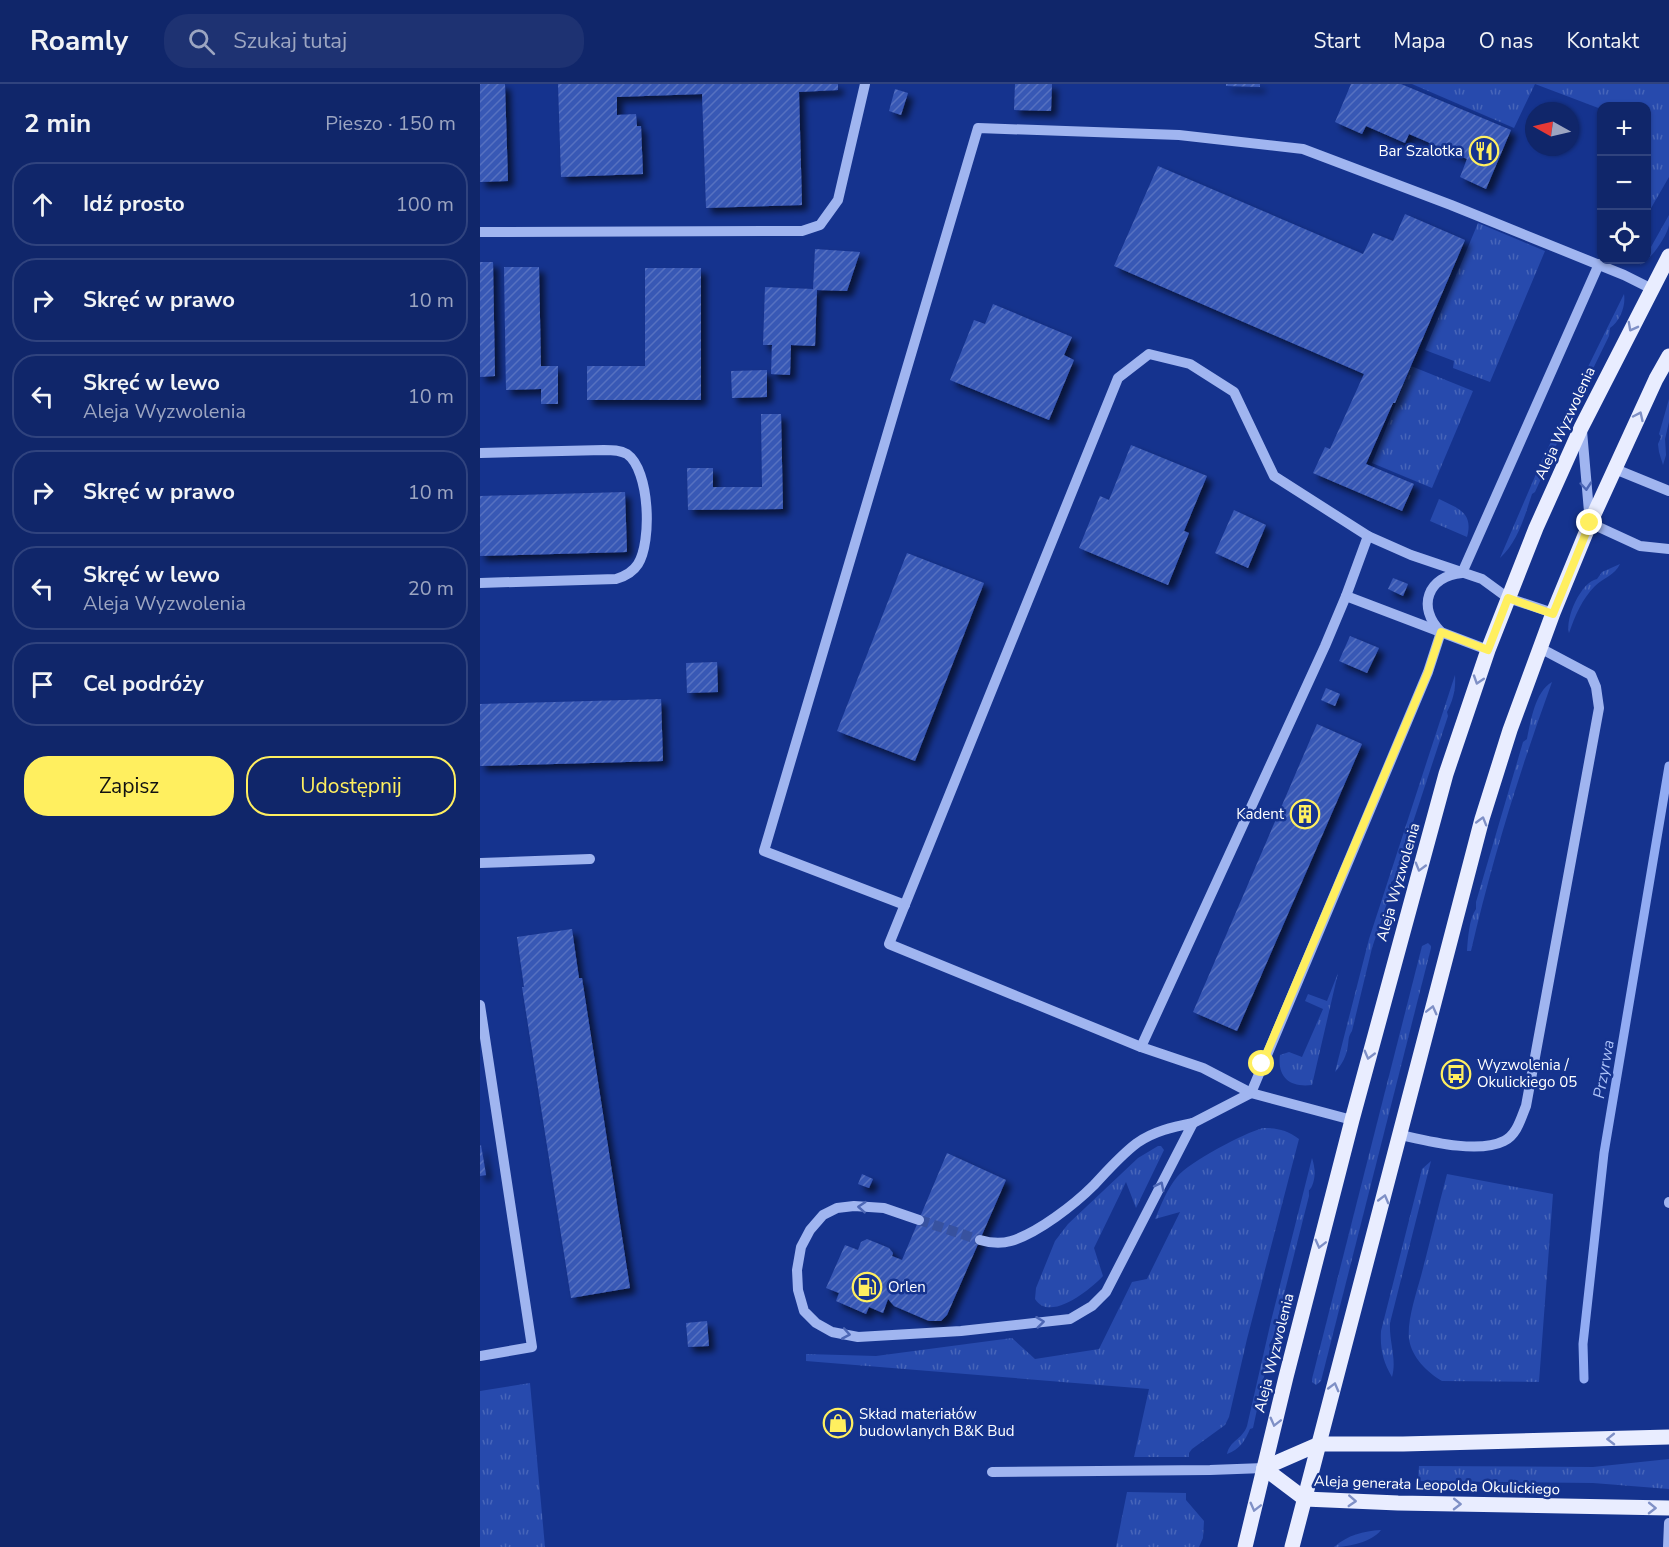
<!DOCTYPE html>
<html lang="pl">
<head>
<meta charset="utf-8">
<style>
	:root { --surface:#10266a; --page:#1e3272; --text:#f1f3f6; --muted:#9ca5c1; --line:#30437e; --accent:#ffef5f }
	body { margin:0; font-family:"Nunito Sans",sans-serif; background:var(--page); color:var(--text) }
	.controls { position:absolute; right:18px; top:18px; display:grid; overflow:hidden; border-radius:12px; box-shadow:0 2px 4px #0004 }
	.controls button { width:54px; height:54px; display:grid; place-items:center; padding:0; border:0; border-bottom:2px solid var(--line); background:var(--surface); color:var(--text); font:30px sans-serif }
	.compass { position:absolute; left:1045px; top:18px; width:54px; height:54px; border-radius:50%; background:var(--surface); box-shadow:0 2px 4px #0004; rotate:278deg }
	.stop { position:absolute; width:18px; height:18px; margin:-14px; border:4px solid #ffef5f; border-radius:50%; background:#fff }
	.stop.end { background:#ffef5f; border-color:#fff; box-shadow:0 2px 6px #0008 }
	.list { margin:0; padding:0; list-style:none }
	h2 { display:flex; justify-content:space-between; align-items:center; height:78px; margin:0; padding:0 24px; font-size:26px }
	h2 small { font-size:20px; font-weight:400; color:var(--muted) }
	.list li { display:grid; grid-template-columns:39px 1fr auto; gap:18px; align-items:center; box-sizing:border-box; height:84px; margin:0 12px 12px; padding:0 12px; border:2px solid var(--line); border-radius:24px }
	.list b { display:block; font-size:22px; white-space:nowrap }
	.list p { margin:0; font-size:20px; white-space:nowrap; color:var(--muted) }
	.list em { font-size:20px; font-style:normal; color:var(--muted) }
	.actions { display:flex; gap:12px; padding:18px 24px }
	.actions a { flex:1; padding:14px 0; border:2px solid var(--accent); border-radius:24px; text-align:center; font-size:21px; color:var(--accent) }
	.actions .main { background:var(--accent); color:#111 }
	.icon { flex:none; width:33px; height:33px; fill:none; stroke:currentColor; stroke-width:2; stroke-linecap:round; stroke-linejoin:round }
	.map { position:relative; flex:none; width:1189px; height:1463px; overflow:hidden }
	header { display:flex; align-items:center; gap:36px; box-sizing:border-box; height:84px; padding:0 30px; background:var(--surface); border-bottom:2px solid var(--line) }
	header strong { font-size:28px }
	nav { display:flex; gap:33px; margin-inline-start:auto; font-size:21px }
	.search { width:420px; height:54px; background:var(--page); display:flex; align-items:center; gap:15px; box-sizing:border-box; padding:0 21px; border-radius:24px; color:var(--muted); font-size:22px }
	main { display:flex }
	aside { flex:1; background:var(--surface) }
	.map>svg:first-child { display:block }
	.grass { fill:url(#grass-tufts) }
	.lines { fill:none; stroke-linecap:round; stroke-linejoin:round }
	.stream { stroke:#92acf3; stroke-width:9 }
	.building { fill:url(#building-hatch); filter:url(#shadow) }
	.minor-tunnel { stroke:#38529f; stroke-width:10; stroke-dasharray:10 5; stroke-linecap:butt }
	.minor { stroke:#a0b5f0; stroke-width:10 }
	.major { stroke:#e9edff; stroke-width:15 }
	.oneway { stroke:#7f90c6 }
	.oneway2 { stroke:#4d67b5 }
	.route { stroke:#ffef5f; stroke-width:8 }
	.labels { text-anchor:middle; stroke-width:5; stroke-linejoin:round; paint-order:stroke }
	.poi-label { font-size:15px; fill:#fff; stroke:#15338e; text-anchor:start }
	.street-label { font-size:15px; fill:#fff; stroke:#15338e }
	.water-label { font-size:16px; font-style:italic; fill:#abc0f7; stroke:#15338e }
</style>
</head>
<body>
<header>
<strong>Roamly</strong>
<div class="search"><svg class="icon" aria-label="search" viewBox="0 0 24 24"><circle cx="10" cy="10" r="6"/><path d="M15 15l6 6"/></svg>Szukaj tutaj</div>
<nav><a>Start</a><a>Mapa</a><a>O nas</a><a>Kontakt</a></nav>
</header>
<main>
<aside>
<h2>2 min<small>Pieszo · 150 m</small></h2>
<ul class="list">
<li><svg class="icon" aria-label="ahead" viewBox="0 0 24 24"><path d="M12 20V5M6 11l6-6 6 6"/></svg><div><b>Idź prosto</b></div><em>100 m</em></li>
<li><svg class="icon" aria-label="right" viewBox="0 0 24 24"><path d="M7 20v-9h11M14 6l5 5-5 5"/></svg><div><b>Skręć w prawo</b></div><em>10 m</em></li>
<li><svg class="icon" aria-label="left" viewBox="0 0 24 24"><path d="M17 20v-9H6M10 6l-5 5 5 5"/></svg><div><b>Skręć w lewo</b><p>Aleja Wyzwolenia</p></div><em>10 m</em></li>
<li><svg class="icon" aria-label="right" viewBox="0 0 24 24"><path d="M7 20v-9h11M14 6l5 5-5 5"/></svg><div><b>Skręć w prawo</b></div><em>10 m</em></li>
<li><svg class="icon" aria-label="left" viewBox="0 0 24 24"><path d="M17 20v-9H6M10 6l-5 5 5 5"/></svg><div><b>Skręć w lewo</b><p>Aleja Wyzwolenia</p></div><em>20 m</em></li>
<li><svg class="icon" aria-label="arrive" viewBox="0 0 24 24"><path d="M6 21V4h12l-3 4 3 4H6"/></svg><div><b>Cel podróży</b></div></li>
</ul>
<div class="actions"><a class="main">Zapisz</a><a>Udostępnij</a></div>
</aside>
<div class="map">
<svg width="1189" height="1463" viewBox="0 0 1189 1463">
	<defs>
		<pattern id="grass-tufts" width="24" height="20" patternUnits="userSpaceOnUse" patternTransform="scale(1.5)"><rect width="24" height="20" fill="#274aad"/><path d="M3 7l-1-3M5 7V3M7 7l1-3M15 17l-1-3M17 17v-4M19 17l1-3" fill="none" stroke="#4765b9"/></pattern>
		<pattern id="building-hatch" width="6" height="6" patternUnits="userSpaceOnUse" patternTransform="scale(1.5)"><rect width="6" height="6" fill="#3958b5"/><path d="M-1 1l2-2M0 6l6-6M5 7l2-2" fill="none" stroke="#5771c0"/></pattern>
		<filter id="shadow"><feDropShadow dx="5.5" dy="5.5" stdDeviation="3" flood-color="#0009"/></filter>
	</defs>
	<rect width="100%" height="100%" fill="#15338e"/>
	<g class="grass">
		<path d="M932 0H1189V93L1167 131 1166 22H1122L1121 25 1055 0 1034 44Z"/>
		<path d="M1189 131C1189 134 1189 137 1189 141 1187 152 1171 176 1160 181L1163 176H1166L1167 170Z"/>
		<path d="M998 139 1065 167 1010 298 973 284 974 277 945 266Z"/>
		<path d="M1144 210C1146 222 1140 237 1130 244L1129 252 1084 344 1055 408 1052 410C1045 431 1038 458 1020 474L1062 376Z"/>
		<path d="M931 282 993 307 952 404 892 379Z"/>
		<path d="M1189 315V338L1185 355 1186 371 1183 381 1179 368 1178 360 1181 353 1179 350Z"/>
		<path d="M959 415C977 424 994 428 987 453L950 437Z"/>
		<path d="M1140 480C1135 491 1123 494 1115 502 1102 515 1095 532 1089 549 1085 534 1101 498 1117 495L1122 488Z"/>
		<path d="M975 591C976 605 973 616 967 628L968 632 914 796 911 798V807L892 864 872 947C868 953 869 955 868 961 867 971 862 981 855 988L889 855Z"/>
		<path d="M1072 598C1040 686 1012 776 991 867H987C988 854 989 835 996 825V818L1043 658 1047 655C1051 636 1055 608 1072 598Z"/>
		<path d="M948 859 951 862V864L841 1297 836 1301 832 1298V1295L942 862Z"/>
		<path d="M858 889 832 1001C810 1004 797 993 800 971L809 968 822 973 843 925 825 917 828 910 847 917Z"/>
		<path d="M783 1044C797 1044 807 1046 819 1055L767 1255 749 1333 745 1341 712 1365 709 1369V1373H654L669 1305 326 1277V1270L396 1272 532 1254 555 1275 619 1265 652 1198 667 1195 700 1128 675 1135C681 1121 687 1105 697 1093 709 1078 764 1049 783 1044Z"/>
		<path d="M678 1062H681L684 1066 656 1124 646 1098 614 1164 623 1192C611 1205 570 1239 555 1215L556 1204 575 1157 588 1140 658 1074Z"/>
		<path d="M832 1074C835 1083 836 1093 832 1102 828 1110 829 1102 829 1112L793 1254 789 1261 790 1265 773 1344 770 1345C765 1357 760 1365 747 1370 750 1356 762 1356 767 1342L791 1237Z"/>
		<path d="M951 1077 910 1239C909 1258 917 1275 912 1293 903 1278 900 1265 901 1247L942 1085Z"/>
		<path d="M967 1090 1073 1110 1059 1298 962 1297C947 1288 932 1274 929 1255 927 1237 936 1210 941 1192 950 1158 958 1124 967 1090Z"/>
		<path d="M50 1299 65 1463H0V1307Z"/>
		<path d="M1189 1375V1405L1113 1399 938 1397 939 1382 1113 1383Z"/>
		<path d="M647 1408 706 1409V1416L724 1437 723 1454 719 1463H636Z"/>
		<path d="M901 1446C892 1458 868 1463 854 1463 868 1451 883 1447 901 1446Z"/>
	</g>
	<g class="lines">
		<path class="stream" d="M1104 1295 1103 1260 1124 1069 1189 682"/>
	</g>
	<g class="building">
		<path d="M0 0H25L28 97 0 98Z"/>
		<path d="M78 0H358V6L319 8 322 121 226 124 222 10 137 13V31L156 30 157 42H161L163 90 81 93Z"/>
		<path d="M535 0H572L571 27 534 26Z"/>
		<path d="M746 0H780V3L746 2Z"/>
		<path d="M871 0H921L1031 46 1006 105 980 93 987 75 929 50 925 59 886 42 882 50 855 38Z"/>
		<path d="M415 5 428 9 421 31 409 27Z"/>
		<path d="M678 82 883 170 893 149 913 157 925 130 985 156 915 319H913L886 380 934 400 922 427 833 389 845 363 850 365 884 290 634 182Z"/>
		<path d="M335 165 380 168 367 207 337 206 335 262 311 261 310 291 291 290 292 261H283L285 203 333 205Z"/>
		<path d="M0 178H13L15 292 0 293Z"/>
		<path d="M24 183H59L61 282H78V320H61V305L26 306Z"/>
		<path d="M165 184H221V316H107V282H165Z"/>
		<path d="M513 220 592 253 584 271 594 276 569 336 470 296 494 236 505 240Z"/>
		<path d="M287 286V313L252 314 251 287Z"/>
		<path d="M281 330H301L303 425 208 426 207 384H233V403H282Z"/>
		<path d="M651 361 727 392 704 447 709 449 688 501 599 464 620 412 629 416Z"/>
		<path d="M145 408 147 468 0 472V412Z"/>
		<path d="M754 426 786 441 768 484 735 469Z"/>
		<path d="M427 469 504 499 435 677 357 647Z"/>
		<path d="M913 494 928 500 923 512 908 505Z"/>
		<path d="M870 552 899 564 887 589 859 577Z"/>
		<path d="M237 578 238 608 207 609 206 579Z"/>
		<path d="M846 604 860 610 855 622 841 616Z"/>
		<path d="M181 615 183 677 0 682V620Z"/>
		<path d="M837 640 882 660 757 947 713 928Z"/>
		<path d="M92 845 99 894H102L150 1204 91 1214 42 903H44L37 853Z"/>
		<path d="M1 1061 6 1091 0 1092V1062Z"/>
		<path d="M467 1069 526 1096 467 1231 461 1237H449L414 1222 408 1215 403 1229 389 1223 386 1230 356 1217 359 1209 346 1204 365 1161 378 1166 381 1158 387 1155 409 1164 413 1169 412 1172 422 1176Z"/>
		<path d="M382 1090 393 1095 389 1104 378 1100Z"/>
		<path d="M227 1237 229 1262 208 1263 206 1239Z"/>
	</g>
	<g class="lines">
		<path class="minor-tunnel" d="M439 1136 500 1156"/>
		<g class="minor">
			<path d="M0 148 322 147 340 141 358 116 385 0"/>
			<path d="M1102 347 1110 439 1160 462 1189 465"/>
			<path d="M0 369 124 366C132 366 140 366 147 370 170 386 172 458 158 480 153 488 146 492 136 495L0 499"/>
			<path d="M1135 385 1189 407"/>
			<path d="M866 512 1008 566"/>
			<path d="M0 779 110 775"/>
			<path d="M425 821 284 767 498 44 699 51 823 65 971 121 1144 191 1172 205"/>
			<path d="M0 921 52 1263 0 1272"/>
			<path d="M661 963 409 860 638 294 669 270 710 280 754 308 794 392 888 452 931 471 1002 495 1028 514 1073 529"/>
			<path d="M872 1036 771 1009 723 984 661 963 845 562 866 512 888 452"/>
			<path d="M713 1039 771 1009 948 588 961 548C936 523 948 492 982 489L1119 180"/>
			<path d="M921 1051C948 1057 998 1070 1024 1057 1037 1051 1041 1034 1046 1022L1119 624 1116 603 1111 591 1060 564"/>
			<path d="M1189 1118V1119"/>
			<path d="M439 1136 404 1124 374 1122 357 1124 343 1131 330 1146 321 1163 317 1186 318 1206 324 1227 336 1239 352 1248 378 1253 481 1247 590 1235 612 1222 626 1208 713 1039C693 1043 674 1047 657 1059 641 1071 628 1086 614 1101 595 1120 558 1149 531 1157 521 1160 510 1159 500 1156"/>
			<path d="M512 1388 730 1386 784 1384"/>
			<path d="M1188 1463 1189 1439"/>
		</g>
		<g class="major">
			<path d="M784 1384 825 1415 918 1419 1189 1424"/>
			<path d="M784 1384 839 1360H923L1189 1353"/>
			<path d="M765 1463 806 1293 872 1036 966 690 1008 566 1056 444 1101 344 1189 172"/>
			<path d="M812 1463 1002 735 1030 646 1073 529 1110 439 1176 295 1189 272"/>
		</g>
	</g>
	<defs><path id="oneway-chevron" d="M-2-3.5L2.5 0L-2 3.5" fill="none" stroke-width="1.6" stroke-linecap="round" stroke-linejoin="round" transform="scale(1.5)"/></defs>
	<g class="oneway">
		<use href="#oneway-chevron" transform="translate(1152 243) rotate(118)"/>
		<use href="#oneway-chevron" transform="translate(1159 332) rotate(-65)"/>
		<use href="#oneway-chevron" transform="translate(998 596) rotate(108)"/>
		<use href="#oneway-chevron" transform="translate(1002 737) rotate(-74)"/>
		<use href="#oneway-chevron" transform="translate(940 783) rotate(106)"/>
		<use href="#oneway-chevron" transform="translate(952 926) rotate(-76)"/>
		<use href="#oneway-chevron" transform="translate(889 971) rotate(105)"/>
		<use href="#oneway-chevron" transform="translate(904 1115) rotate(-75)"/>
		<use href="#oneway-chevron" transform="translate(840 1160) rotate(104)"/>
		<use href="#oneway-chevron" transform="translate(854 1303) rotate(-75)"/>
		<use href="#oneway-chevron" transform="translate(795 1338) rotate(104)"/>
		<use href="#oneway-chevron" transform="translate(1131 1355) rotate(179)"/>
		<use href="#oneway-chevron" transform="translate(872 1417) rotate(3)"/>
		<use href="#oneway-chevron" transform="translate(977 1420) rotate(1)"/>
		<use href="#oneway-chevron" transform="translate(775 1423) rotate(104)"/>
		<use href="#oneway-chevron" transform="translate(1172 1424) rotate(1)"/>
	</g>
	<g class="oneway2">
		<use href="#oneway-chevron" transform="translate(1106 402) rotate(85)"/>
		<use href="#oneway-chevron" transform="translate(680 1102) rotate(-63)"/>
		<use href="#oneway-chevron" transform="translate(382 1123) rotate(-176)"/>
		<use href="#oneway-chevron" transform="translate(560 1238) rotate(-7)"/>
		<use href="#oneway-chevron" transform="translate(366 1250) rotate(10)"/>
	</g>
	<g class="lines">
		<path class="route" d="M782 980 948 588 961 548 1008 566 1028 514 1073 530 1110 439"/>
	</g>
	<defs>
		<g id="restaurant-ring" transform="scale(1.5)"><circle r="9.5" fill="#15338e" stroke="#ffef5f" stroke-width="1.5"/><path d="M-5-6h1v4h1v-4h1v4h1v-4h1v5L-1.5 .5V6h-2V.5L-5-1ZM5-6V6H3V1.5H1.5Q1.5-4 5-6Z" fill="#ffef5f"/></g>
		<g id="building-ring" transform="scale(1.5)"><circle r="9.5" fill="#15338e" stroke="#ffef5f" stroke-width="1.5"/><path d="M-4-6H4V6H1V3H-1V6H-4ZM-2.5-4.3h1.7v1.8h-1.7ZM.8-4.3h1.7v1.8H.8ZM-2.5-1h1.7V.8h-1.7ZM.8-1h1.7V.8H.8Z" fill="#ffef5f"/></g>
		<g id="bus-ring" transform="scale(1.5)"><circle r="9.5" fill="#15338e" stroke="#ffef5f" stroke-width="1.5"/><path d="M-5-6H5V4H4V6H2V4H-2V6H-4V4H-5ZM-3.5-4V0h7V-4ZM-3.5 1.2v1.5H-2V1.2ZM2 1.2v1.5H3.5V1.2Z" fill="#ffef5f"/></g>
		<g id="fuel-ring" transform="scale(1.5)"><circle r="9.5" fill="#15338e" stroke="#ffef5f" stroke-width="1.5"/><path d="M-5.5-6h7V0h2V4h1.3V-2.5L3-4.5l.8-.8L6-3V5H2.5V1h-1V6h-7ZM-4.2-4.7v3.2H.2V-4.7Z" fill="#ffef5f"/></g>
		<g id="shop-ring" transform="scale(1.5)"><circle r="9.5" fill="#15338e" stroke="#ffef5f" stroke-width="1.5"/><path d="M-5-2.5h2.3a2.7 3.5 0 0 1 5.4 0H5L5.5 6h-11ZM-1.5-2.5h3a1.5 2.3 0 0 0-3 0Z" fill="#ffef5f"/></g>
	</defs>
	<g fill-rule="evenodd">
		<use href="#restaurant-ring" x="1004" y="67"/>
		<use href="#building-ring" x="825" y="730"/>
		<use href="#bus-ring" x="976" y="990"/>
		<use href="#fuel-ring" x="387" y="1203"/>
		<use href="#shop-ring" x="358" y="1339"/>
	</g>
	<g class="labels">
		<g class="poi-label">
			<text x="983" y="72" text-anchor="end">Bar Szalotka</text>
			<text x="804" y="735" text-anchor="end">Kadent</text>
			<text x="997" y="986">Wyzwolenia /<tspan x="997" dy="17">Okulickiego 05</tspan></text>
			<text x="408" y="1208">Orlen</text>
			<text x="379" y="1335">Skład materiałów<tspan x="379" dy="17">budowlanych B&amp;K Bud</tspan></text>
		</g>
		<g class="street-label">
			<text transform="translate(1085 339) rotate(-65)" y="5">Aleja Wyzwolenia</text>
			<text transform="translate(918 798) rotate(-74)" y="5">Aleja Wyzwolenia</text>
			<text transform="translate(794 1269) rotate(-76)" y="5">Aleja Wyzwolenia</text>
			<text transform="translate(957 1401) rotate(2)" y="5">Aleja generała Leopolda Okulickiego</text>
		</g>
		<g class="water-label">
			<text transform="translate(1123 985) rotate(-80)" y="6">Przyrwa</text>
		</g>
	</g>
</svg>
<div class="controls">
<button>+</button>
<button>−</button>
<button><svg class="icon" aria-label="locate" viewBox="0 0 24 24"><circle cx="12" cy="12" r="6"/><path d="M12 2v4M12 18v4M2 12h4M18 12h4"/></svg></button>
</div>
<svg class="compass" viewBox="-18 -18 36 36"><path d="M0-13l5 13h-10z" fill="#e53935"/><path d="M0 13l5-13h-10z" fill="#9ca5c1"/></svg>
<div class="stop" style="left:782px;top:980px"></div>
<div class="stop end" style="left:1110px;top:439px"></div>
</div>
</main>
</body>
</html>
